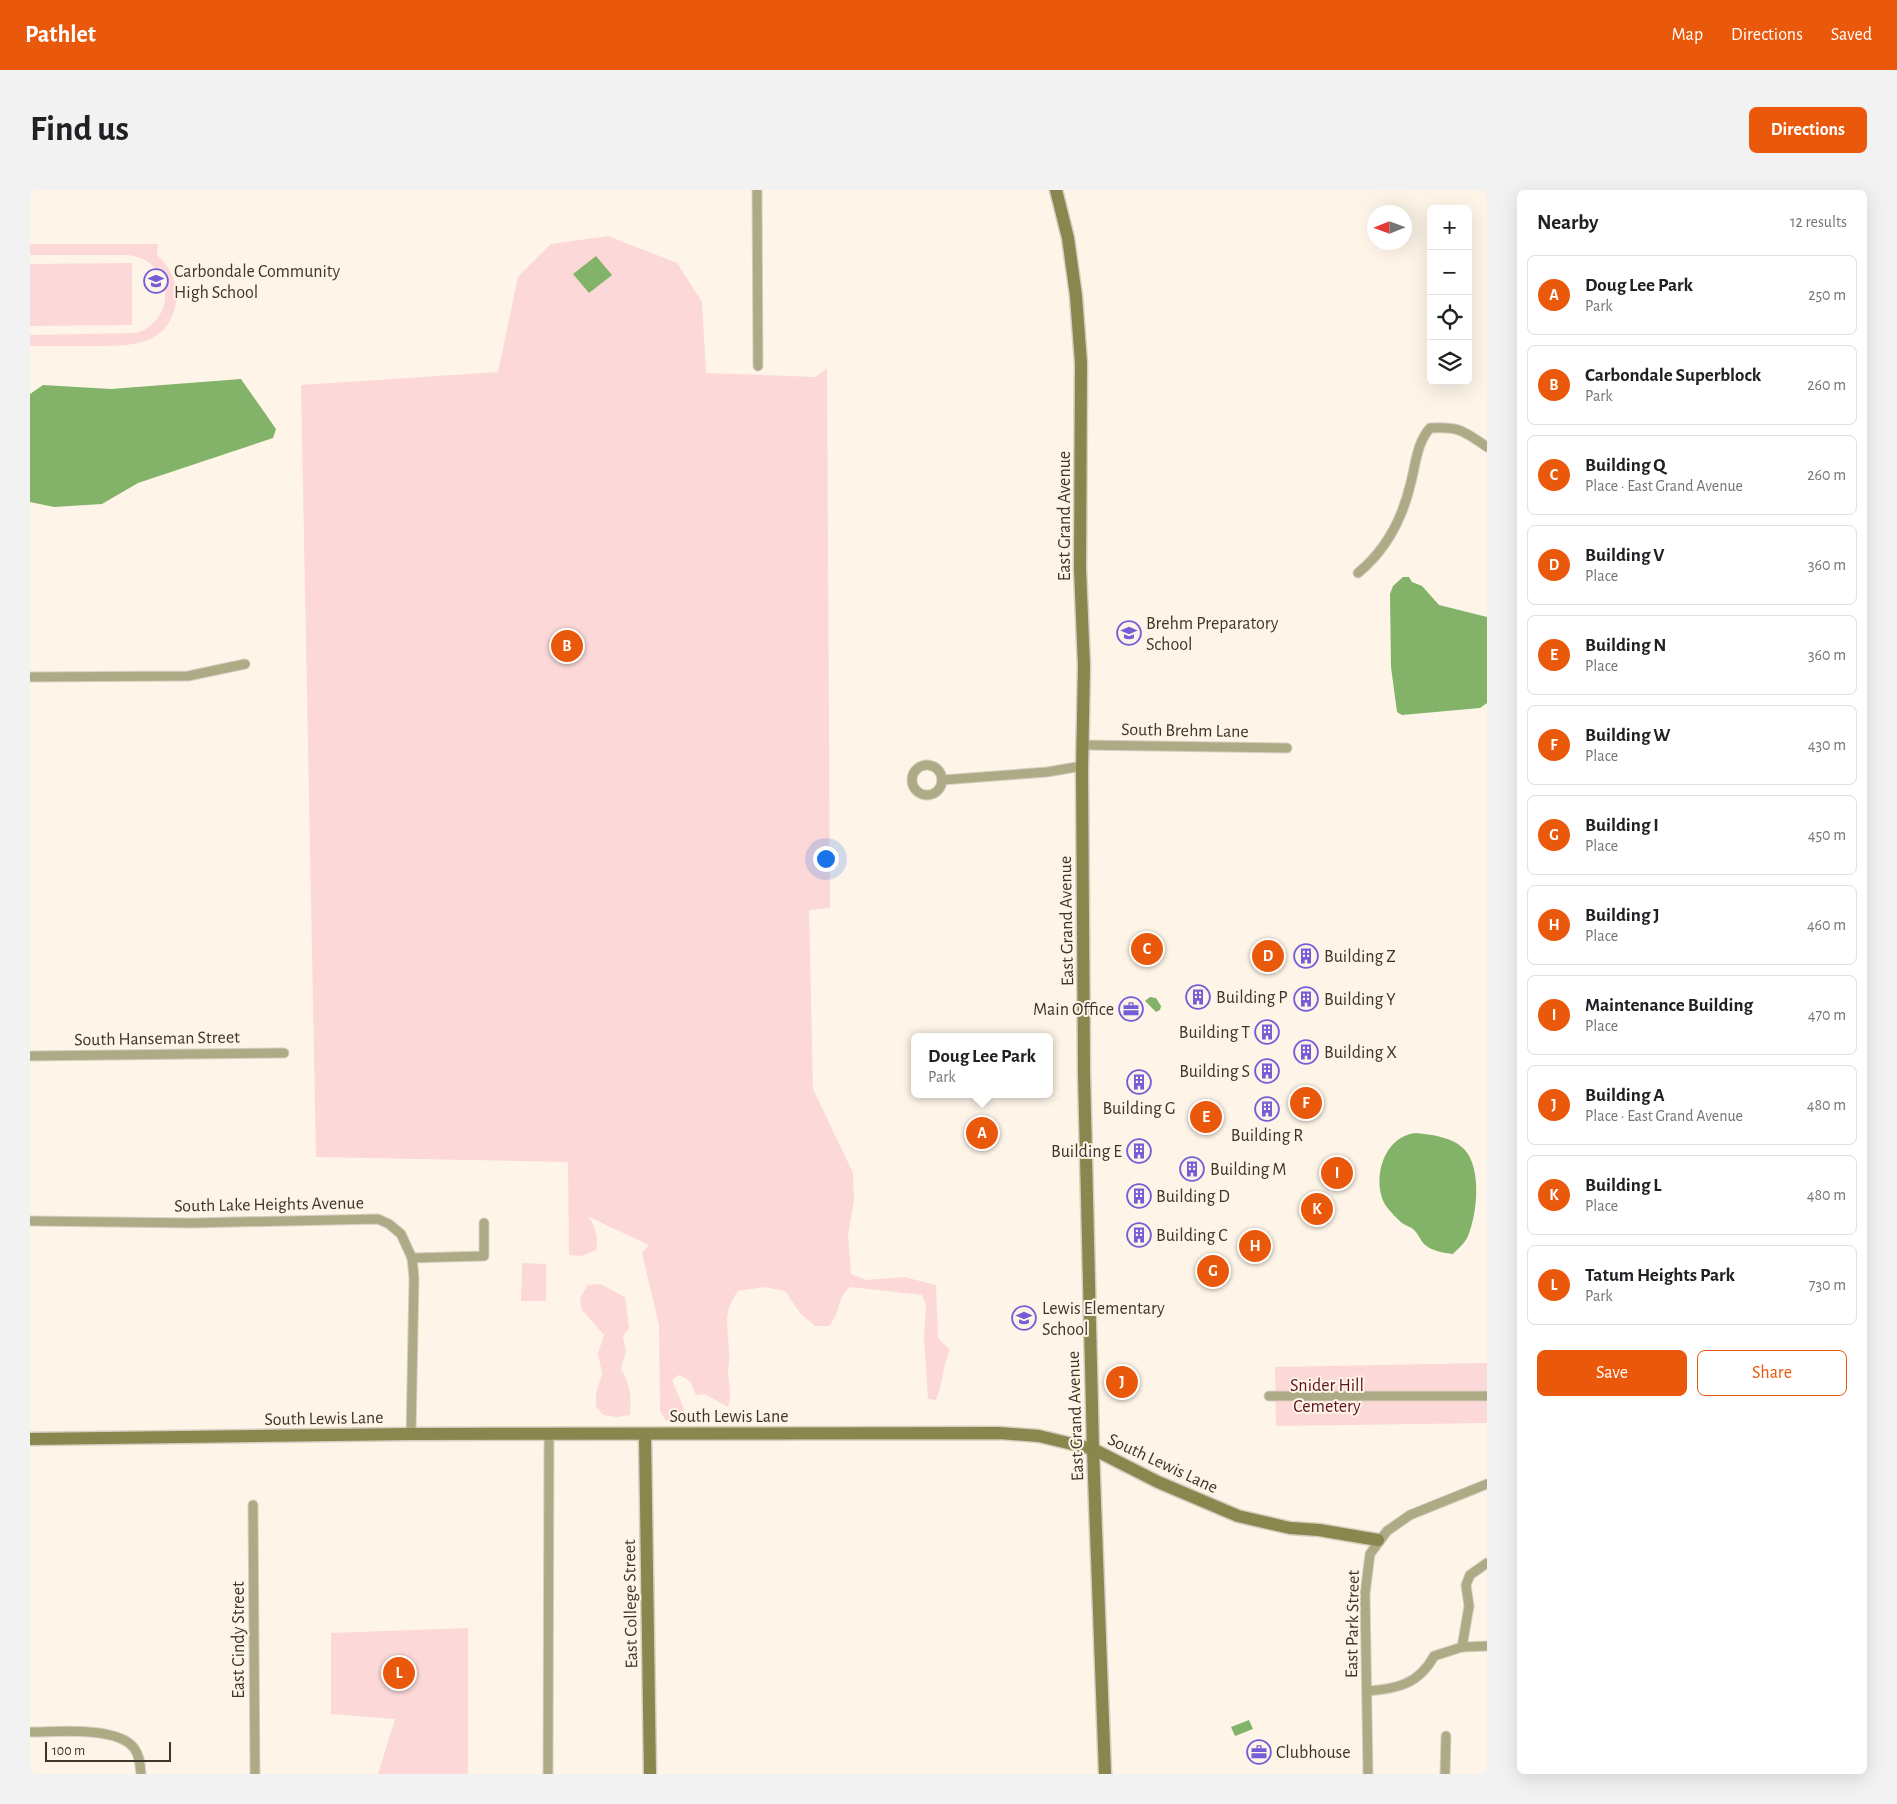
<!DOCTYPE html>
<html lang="en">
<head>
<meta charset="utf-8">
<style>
	:root { --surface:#fff; --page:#f2f2f2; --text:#202124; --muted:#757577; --line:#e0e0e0; --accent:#ea580c }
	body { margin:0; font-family:"Alegreya Sans",sans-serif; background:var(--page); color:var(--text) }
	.controls { position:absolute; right:15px; top:15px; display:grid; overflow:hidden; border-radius:8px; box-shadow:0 5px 20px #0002 }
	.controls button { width:45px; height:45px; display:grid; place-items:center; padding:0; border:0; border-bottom:1px solid var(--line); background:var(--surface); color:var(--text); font:25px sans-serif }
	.compass { position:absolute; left:1337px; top:15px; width:45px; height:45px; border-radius:50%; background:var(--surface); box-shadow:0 5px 20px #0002; rotate:269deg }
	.scale { position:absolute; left:15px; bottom:12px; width:126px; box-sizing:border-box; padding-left:5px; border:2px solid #3f362a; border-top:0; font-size:14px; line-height:18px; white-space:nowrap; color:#3f362a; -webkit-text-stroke:4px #fef5e8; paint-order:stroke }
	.you { position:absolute; left:795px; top:668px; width:18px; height:18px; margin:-12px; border:4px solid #fff; border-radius:50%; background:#1a73e8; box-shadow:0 0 0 8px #1a73e833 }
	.badge { display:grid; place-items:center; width:32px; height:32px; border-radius:50%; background:var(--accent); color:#fff; font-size:16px; font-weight:700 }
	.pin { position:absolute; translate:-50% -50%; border:2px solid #fff; box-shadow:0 1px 5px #0006 }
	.popup { position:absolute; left:881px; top:843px; width:142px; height:65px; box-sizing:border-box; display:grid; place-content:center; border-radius:8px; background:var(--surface); filter:drop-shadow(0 1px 4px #0005); font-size:16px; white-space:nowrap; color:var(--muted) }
	.popup b { font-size:19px; color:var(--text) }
	.popup::after { content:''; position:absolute; left:50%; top:100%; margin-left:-10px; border:10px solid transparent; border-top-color:var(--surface) }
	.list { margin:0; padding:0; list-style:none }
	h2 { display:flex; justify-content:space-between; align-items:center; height:65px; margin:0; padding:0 20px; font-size:21px }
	h2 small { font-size:16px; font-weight:400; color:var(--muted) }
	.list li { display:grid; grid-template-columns:32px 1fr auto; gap:15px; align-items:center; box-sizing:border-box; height:80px; margin:0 10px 10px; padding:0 10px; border:1px solid var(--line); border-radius:8px }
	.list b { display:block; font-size:19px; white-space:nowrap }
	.list p { margin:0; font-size:16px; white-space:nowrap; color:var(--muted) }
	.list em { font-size:16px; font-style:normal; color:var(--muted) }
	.actions { display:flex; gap:10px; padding:15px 20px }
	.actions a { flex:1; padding:11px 0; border:1px solid var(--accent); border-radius:8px; text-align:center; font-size:18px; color:var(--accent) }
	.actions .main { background:var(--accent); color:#fff }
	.icon { flex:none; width:28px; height:28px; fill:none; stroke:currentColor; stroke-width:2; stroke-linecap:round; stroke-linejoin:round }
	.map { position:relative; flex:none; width:1457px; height:1584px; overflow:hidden; border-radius:8px }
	header { display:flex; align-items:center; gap:30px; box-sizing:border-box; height:70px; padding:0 25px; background:var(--accent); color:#fff }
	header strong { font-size:24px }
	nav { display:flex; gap:28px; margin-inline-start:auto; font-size:18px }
	.intro { display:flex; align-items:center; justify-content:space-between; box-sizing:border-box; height:120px; padding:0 30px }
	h1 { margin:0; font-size:35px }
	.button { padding:12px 22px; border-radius:8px; background:var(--accent); color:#fff; font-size:18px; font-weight:700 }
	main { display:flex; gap:30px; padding:0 30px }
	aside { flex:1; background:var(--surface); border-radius:8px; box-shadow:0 5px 20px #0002 }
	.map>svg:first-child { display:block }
	.green { fill:#fcd8d9 }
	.water { fill:#83b269 }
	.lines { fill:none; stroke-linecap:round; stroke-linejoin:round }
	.street-casing { stroke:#d8cfc2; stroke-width:11 }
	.secondary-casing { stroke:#d8cfc2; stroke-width:15 }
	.street { stroke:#acab86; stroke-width:9 }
	.secondary { stroke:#89864e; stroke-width:12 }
	.labels { text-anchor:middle; stroke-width:4; stroke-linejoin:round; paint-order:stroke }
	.poi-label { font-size:18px; fill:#3f362a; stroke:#fef5e8; text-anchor:start }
	.street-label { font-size:18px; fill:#3f362a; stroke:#fef5e8 }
	.park-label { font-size:18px; fill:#631120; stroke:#fef5e8 }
</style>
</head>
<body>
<header>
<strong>Pathlet</strong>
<nav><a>Map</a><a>Directions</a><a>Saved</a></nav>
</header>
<div class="intro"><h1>Find us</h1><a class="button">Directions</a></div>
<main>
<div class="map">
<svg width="1457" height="1584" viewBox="0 0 1457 1584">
	<rect width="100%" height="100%" fill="#fef5e8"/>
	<g class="green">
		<path d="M578 46 647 73 672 112 676 183 786 187 797 178 800 718 779 720 783 899 823 983 824 1010 818 1045 821 1084 836 1090 874 1087 906 1095 908 1148 920 1160C912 1177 913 1194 906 1210L898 1209 894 1149 896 1114 892 1105 820 1097C805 1111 812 1121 799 1136H785L770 1123 755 1101 734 1097 708 1101C692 1123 698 1135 699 1160 700 1167 698 1175 698 1183 699 1196 702 1204 698 1217L675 1204 666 1205 660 1191 649 1185 642 1190 654 1219 648 1230 636 1231 630 1221 629 1135 612 1063 619 1055 557 1026C565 1034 569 1049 566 1060L551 1066 539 1065 538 972 286 967 271 195 468 182 488 87 521 54Z"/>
		<path d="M0 54H128L127 65C141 78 149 94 146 113 138 159 94 156 58 156 39 156 19 156 0 156V145L107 143C150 127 142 69 97 65H0Z"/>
		<path d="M102 73V135L0 136V74Z"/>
		<path d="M492 1073 516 1074V1111H491Z"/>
		<path d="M570 1094 595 1107 599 1138 593 1146 596 1162 591 1179C600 1194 602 1207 600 1225L587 1227 573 1225 566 1216V1203L572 1184 568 1163 574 1145 552 1120 550 1108 558 1095Z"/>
		<path d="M1457 1173V1233L1246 1236 1245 1177Z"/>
		<path d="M438 1438V1584H348L365 1529 301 1524V1443Z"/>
	</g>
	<g class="water">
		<path d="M566 66 582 85 559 103 543 84Z"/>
		<path d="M211 189 246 239 243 248 108 293 72 314 24 317 0 312V204L13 195 81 199Z"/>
		<path d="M1373 387H1379L1382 392 1392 396 1409 415 1457 427V513L1450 518 1372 525 1367 522 1361 477 1360 404 1363 396Z"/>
		<path d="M1120 807 1126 808 1131 816 1130 820 1126 822 1115 811Z"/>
		<path d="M1386 943C1403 945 1427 947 1438 964 1451 985 1447 1024 1438 1046 1435 1053 1428 1059 1423 1064 1413 1063 1402 1061 1394 1054 1390 1050 1389 1045 1385 1041 1382 1037 1376 1036 1372 1033 1367 1029 1360 1021 1356 1016 1341 991 1353 946 1386 943Z"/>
		<path d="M1219 1530 1223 1539 1205 1546 1201 1537Z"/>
	</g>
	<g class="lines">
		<g class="street-casing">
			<g id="street">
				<path d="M727 0 728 176"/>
				<path d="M1328 383C1356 360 1373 327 1381 292 1386 272 1387 253 1400 238 1429 236 1434 241 1457 257"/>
				<path d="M0 487 158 486 215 474"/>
				<path d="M1053 555 1257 558"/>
				<circle cx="897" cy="590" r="15"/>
				<path d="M912 590 1017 582 1052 576"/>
				<path d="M0 866 254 863"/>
				<path d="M0 1031 162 1033 348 1029 359 1034 371 1044 382 1068 384 1088 381 1244"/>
				<path d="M382 1068 454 1066V1033"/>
				<path d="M1239 1206H1457"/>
				<path d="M223 1315 225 1584"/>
				<path d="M1432 1457 1439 1416 1436 1395 1440 1385 1457 1373"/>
				<path d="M1337 1501C1367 1499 1389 1494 1404 1466L1432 1457 1457 1456"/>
				<path d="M0 1542C26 1542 87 1536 104 1558 110 1566 110 1575 111 1584"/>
				<path d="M518 1584 519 1244"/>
				<path d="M1338 1584 1335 1404 1340 1364 1357 1341 1380 1325 1457 1294"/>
				<path d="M1415 1584 1416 1546"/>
			</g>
		</g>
		<g class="secondary-casing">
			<g id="secondary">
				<path d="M1026 0 1038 48 1046 106 1051 173 1050 379 1054 476 1052 580 1054 882 1063 1259 1075 1584"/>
				<path d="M615 1244 620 1584"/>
				<path d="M0 1249 381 1244 969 1243 1009 1246 1063 1259 1128 1292 1208 1326 1260 1338 1289 1340 1348 1350"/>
			</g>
		</g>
		<use href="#street" class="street"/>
		<use href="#secondary" class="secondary"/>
	</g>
	<defs>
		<g id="school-ring" transform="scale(1.25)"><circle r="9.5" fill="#fef5e8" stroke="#735ed8" stroke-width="1.5"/><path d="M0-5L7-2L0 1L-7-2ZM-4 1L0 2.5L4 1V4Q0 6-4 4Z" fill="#735ed8"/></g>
		<g id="building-ring" transform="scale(1.25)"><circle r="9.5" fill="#fef5e8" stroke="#735ed8" stroke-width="1.5"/><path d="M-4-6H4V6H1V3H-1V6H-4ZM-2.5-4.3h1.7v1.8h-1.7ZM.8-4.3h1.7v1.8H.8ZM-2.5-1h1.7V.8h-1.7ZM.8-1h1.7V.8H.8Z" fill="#735ed8"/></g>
		<g id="office-ring" transform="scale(1.25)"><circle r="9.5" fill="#fef5e8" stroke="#735ed8" stroke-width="1.5"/><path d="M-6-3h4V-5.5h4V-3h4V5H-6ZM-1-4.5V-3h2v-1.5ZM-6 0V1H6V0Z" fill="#735ed8"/></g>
	</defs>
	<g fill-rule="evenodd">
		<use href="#school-ring" x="126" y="91"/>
		<use href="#school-ring" x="1099" y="443"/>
		<use href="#building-ring" x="1276" y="766"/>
		<use href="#building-ring" x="1168" y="807"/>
		<use href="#building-ring" x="1276" y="809"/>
		<use href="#office-ring" x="1101" y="819"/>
		<use href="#building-ring" x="1237" y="842"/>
		<use href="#building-ring" x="1276" y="862"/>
		<use href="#building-ring" x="1237" y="881"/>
		<use href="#building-ring" x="1109" y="892"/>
		<use href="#building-ring" x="1237" y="919"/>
		<use href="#building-ring" x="1109" y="961"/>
		<use href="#building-ring" x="1162" y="979"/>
		<use href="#building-ring" x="1109" y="1006"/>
		<use href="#building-ring" x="1109" y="1045"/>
		<use href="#school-ring" x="994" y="1128"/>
		<use href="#office-ring" x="1229" y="1562"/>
	</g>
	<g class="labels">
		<g class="poi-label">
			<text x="144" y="87">Carbondale Community<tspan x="144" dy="21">High School</tspan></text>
			<text x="1116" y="439">Brehm Preparatory<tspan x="1116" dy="21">School</tspan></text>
			<text x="1294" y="772">Building Z</text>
			<text x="1186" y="813">Building P</text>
			<text x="1294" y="815">Building Y</text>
			<text x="1084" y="825" text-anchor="end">Main Office</text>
			<text x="1220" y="848" text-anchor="end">Building T</text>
			<text x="1294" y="868">Building X</text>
			<text x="1220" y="887" text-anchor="end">Building S</text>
			<text x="1109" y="924" text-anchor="middle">Building G</text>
			<text x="1237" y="951" text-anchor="middle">Building R</text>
			<text x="1092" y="967" text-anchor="end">Building E</text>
			<text x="1180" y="985">Building M</text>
			<text x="1126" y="1012">Building D</text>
			<text x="1126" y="1051">Building C</text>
			<text x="1012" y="1124">Lewis Elementary<tspan x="1012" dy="21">School</tspan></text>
			<text x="1246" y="1568">Clubhouse</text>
		</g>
		<g class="street-label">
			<text transform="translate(1034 326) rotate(-90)" y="6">East Grand Avenue</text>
			<text transform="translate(1155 540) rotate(1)" y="6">South Brehm Lane</text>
			<text transform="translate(1036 731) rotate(-91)" y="6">East Grand Avenue</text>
			<text transform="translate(127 848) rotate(-1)" y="6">South Hanseman Street</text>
			<text transform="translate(239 1014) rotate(-1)" y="6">South Lake Heights Avenue</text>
			<text x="699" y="1232">South Lewis Lane</text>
			<text transform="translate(1045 1226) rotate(-92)" y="6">East Grand Avenue</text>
			<text transform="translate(294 1228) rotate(-1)" y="6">South Lewis Lane</text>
			<text transform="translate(1133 1273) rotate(25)" y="6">South Lewis Lane</text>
			<text transform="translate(600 1414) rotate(-91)" y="6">East College Street</text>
			<text transform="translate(1322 1434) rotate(-89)" y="6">East Park Street</text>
			<text transform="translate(208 1450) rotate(-90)" y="6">East Cindy Street</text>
		</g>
		<g class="park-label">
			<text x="1297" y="1201">Snider Hill<tspan x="1297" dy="21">Cemetery</tspan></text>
		</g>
	</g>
</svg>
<div class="controls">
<button>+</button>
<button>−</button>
<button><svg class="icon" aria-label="locate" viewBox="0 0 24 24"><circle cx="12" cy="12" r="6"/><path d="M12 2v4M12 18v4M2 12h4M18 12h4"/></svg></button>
<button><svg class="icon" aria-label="layers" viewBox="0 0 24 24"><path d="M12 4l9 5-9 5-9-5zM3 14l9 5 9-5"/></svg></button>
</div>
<svg class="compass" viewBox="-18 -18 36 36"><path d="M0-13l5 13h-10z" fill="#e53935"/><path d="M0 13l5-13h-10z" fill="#757577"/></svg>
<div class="scale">100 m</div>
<div class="you"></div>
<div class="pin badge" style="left:952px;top:943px">A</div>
<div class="popup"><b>Doug Lee Park</b>Park</div>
<div class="pin badge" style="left:537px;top:456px">B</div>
<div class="pin badge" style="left:1117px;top:759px">C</div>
<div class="pin badge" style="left:1238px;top:766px">D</div>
<div class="pin badge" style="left:1176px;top:927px">E</div>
<div class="pin badge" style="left:1276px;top:913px">F</div>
<div class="pin badge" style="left:1183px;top:1081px">G</div>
<div class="pin badge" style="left:1225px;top:1056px">H</div>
<div class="pin badge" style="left:1307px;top:983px">I</div>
<div class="pin badge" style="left:1092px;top:1192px">J</div>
<div class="pin badge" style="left:1287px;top:1019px">K</div>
<div class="pin badge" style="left:369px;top:1483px">L</div>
</div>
<aside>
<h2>Nearby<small>12 results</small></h2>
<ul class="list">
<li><span class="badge">A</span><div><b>Doug Lee Park</b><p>Park</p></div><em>250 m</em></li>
<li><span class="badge">B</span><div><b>Carbondale Superblock</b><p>Park</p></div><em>260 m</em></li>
<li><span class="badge">C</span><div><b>Building Q</b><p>Place · East Grand Avenue</p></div><em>260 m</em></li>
<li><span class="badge">D</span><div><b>Building V</b><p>Place</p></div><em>360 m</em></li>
<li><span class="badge">E</span><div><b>Building N</b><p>Place</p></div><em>360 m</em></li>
<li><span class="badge">F</span><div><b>Building W</b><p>Place</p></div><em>430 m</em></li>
<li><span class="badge">G</span><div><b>Building I</b><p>Place</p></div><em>450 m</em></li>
<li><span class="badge">H</span><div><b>Building J</b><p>Place</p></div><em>460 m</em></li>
<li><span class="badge">I</span><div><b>Maintenance Building</b><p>Place</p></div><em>470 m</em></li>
<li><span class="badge">J</span><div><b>Building A</b><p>Place · East Grand Avenue</p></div><em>480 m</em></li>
<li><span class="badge">K</span><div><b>Building L</b><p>Place</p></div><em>480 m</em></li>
<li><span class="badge">L</span><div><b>Tatum Heights Park</b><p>Park</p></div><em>730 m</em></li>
</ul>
<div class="actions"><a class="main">Save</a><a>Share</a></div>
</aside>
</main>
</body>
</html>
